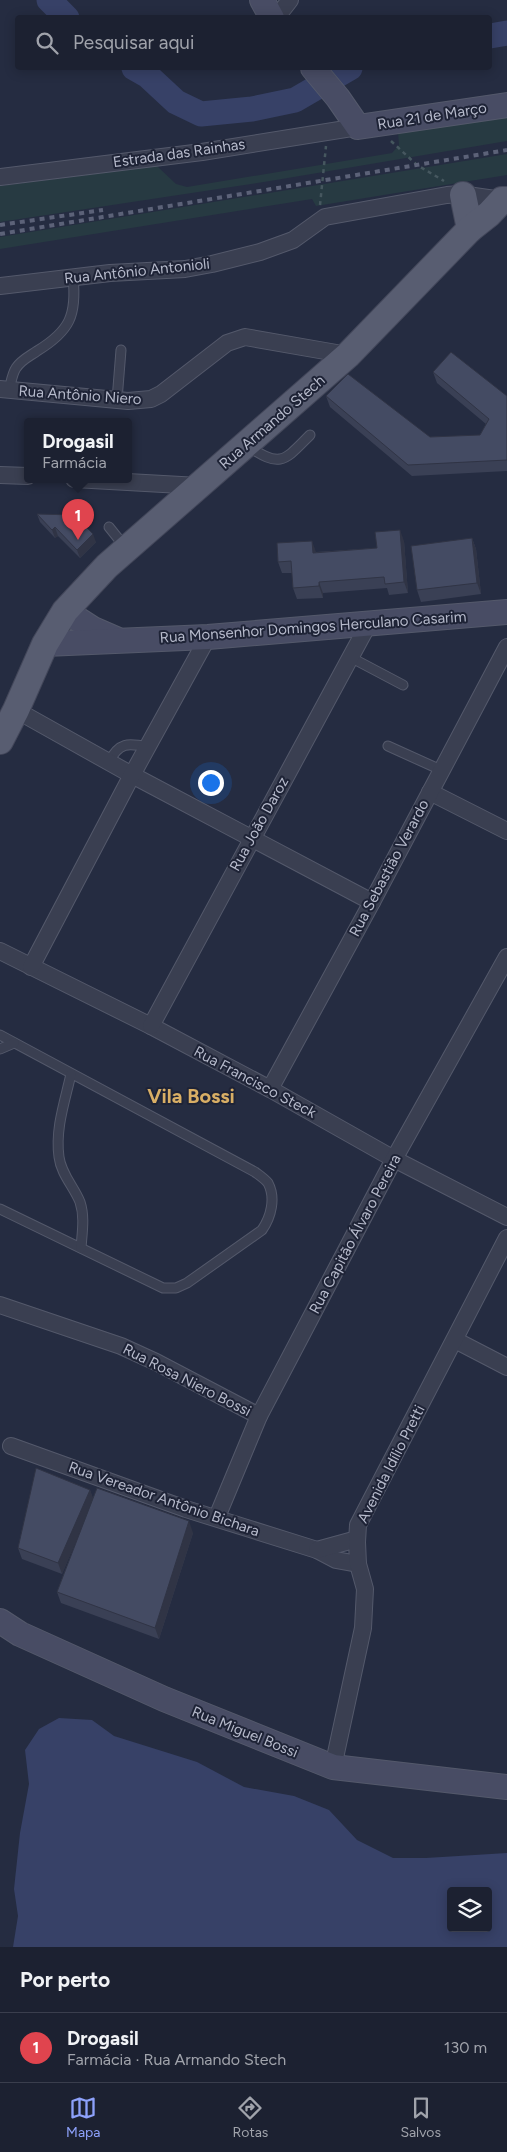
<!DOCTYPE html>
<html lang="pt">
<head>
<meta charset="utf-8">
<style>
	:root { --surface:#1c2131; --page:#292e3d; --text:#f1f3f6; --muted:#a0a3ab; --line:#3a3e4d; --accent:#8da1fa }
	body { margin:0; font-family:Figtree,sans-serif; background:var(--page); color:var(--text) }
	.controls { position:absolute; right:15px; bottom:15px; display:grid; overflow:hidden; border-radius:5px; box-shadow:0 2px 12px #0003 }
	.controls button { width:45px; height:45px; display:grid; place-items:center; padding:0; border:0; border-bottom:1px solid var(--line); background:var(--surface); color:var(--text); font:25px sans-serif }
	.you { position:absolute; left:210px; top:782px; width:18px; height:18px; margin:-12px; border:4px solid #fff; border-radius:50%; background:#1a73e8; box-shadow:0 0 0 8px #1a73e833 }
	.badge { display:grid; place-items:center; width:32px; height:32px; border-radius:50%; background:var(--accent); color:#fff; font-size:16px; font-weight:700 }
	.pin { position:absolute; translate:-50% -41px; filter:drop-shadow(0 1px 2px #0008) }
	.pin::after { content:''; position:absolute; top:26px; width:18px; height:15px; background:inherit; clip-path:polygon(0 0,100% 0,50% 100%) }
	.popup { position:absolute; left:24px; top:418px; width:108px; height:65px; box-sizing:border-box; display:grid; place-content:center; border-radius:5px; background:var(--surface); filter:drop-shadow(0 1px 4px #0005); font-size:16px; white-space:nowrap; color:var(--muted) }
	.popup b { font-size:19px; color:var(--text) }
	.popup::after { content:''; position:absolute; left:50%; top:100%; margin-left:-10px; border:10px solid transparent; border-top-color:var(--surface) }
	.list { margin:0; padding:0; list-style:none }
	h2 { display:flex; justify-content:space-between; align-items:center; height:65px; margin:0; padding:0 20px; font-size:21px }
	h2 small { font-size:16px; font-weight:400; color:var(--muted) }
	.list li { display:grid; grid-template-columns:32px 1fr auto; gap:15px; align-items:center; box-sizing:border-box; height:70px; padding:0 20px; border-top:1px solid var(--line) }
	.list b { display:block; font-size:19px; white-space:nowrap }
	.list p { margin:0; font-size:16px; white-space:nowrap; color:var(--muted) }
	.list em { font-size:16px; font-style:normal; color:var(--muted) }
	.icon { flex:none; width:28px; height:28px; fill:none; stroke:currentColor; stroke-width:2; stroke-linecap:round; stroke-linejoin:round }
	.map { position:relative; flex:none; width:507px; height:1947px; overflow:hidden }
	.search { position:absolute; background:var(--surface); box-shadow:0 2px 12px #0003; left:15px; right:15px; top:15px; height:55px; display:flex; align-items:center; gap:12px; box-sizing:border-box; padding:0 18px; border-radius:5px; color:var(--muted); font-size:19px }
	.sheet { height:135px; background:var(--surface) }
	nav { display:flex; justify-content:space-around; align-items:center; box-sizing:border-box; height:70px; border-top:1px solid var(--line); background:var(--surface); font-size:14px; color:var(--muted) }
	nav a { display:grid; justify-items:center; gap:2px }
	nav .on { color:var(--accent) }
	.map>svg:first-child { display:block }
	.green { fill:#273a42 }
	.water { fill:#374167; fill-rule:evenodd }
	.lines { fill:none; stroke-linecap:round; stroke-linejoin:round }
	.river { stroke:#374167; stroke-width:25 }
	.lane-casing { stroke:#54596b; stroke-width:11 }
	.street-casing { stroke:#54596b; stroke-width:18 }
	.secondary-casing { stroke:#54596b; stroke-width:26 }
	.primary-casing { stroke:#43475a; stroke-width:28 }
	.path { stroke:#46575f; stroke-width:2.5; stroke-dasharray:4 4; stroke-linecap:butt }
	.lane { stroke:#3a3f51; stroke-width:9 }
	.street { stroke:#3a3f51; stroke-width:16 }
	.secondary { stroke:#484c64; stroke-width:24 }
	.primary { stroke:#585d71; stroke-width:26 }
	.rail { stroke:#5c6278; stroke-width:4; stroke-dasharray:5 5; stroke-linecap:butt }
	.wall { fill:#3a4055 }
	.shaded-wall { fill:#303445 }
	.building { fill:#444b63; stroke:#303445 }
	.labels { text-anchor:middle; stroke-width:4; stroke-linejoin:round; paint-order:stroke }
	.street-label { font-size:15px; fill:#b6bacb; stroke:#1e2336 }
	.district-label { font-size:20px; font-weight:bold; fill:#d8ae65; stroke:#1e2336 }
</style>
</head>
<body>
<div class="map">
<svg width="507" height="1947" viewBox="0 0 507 1947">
	<rect width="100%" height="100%" fill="#252c41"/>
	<g class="green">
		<path d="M507 112V141L270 181 0 222V186L157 166 176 184 187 187 392 153 399 145 398 132Z"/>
		<path d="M507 154V175L316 206 312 199 0 249V237Z"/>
	</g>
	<path class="water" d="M59 1718 92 1720 114 1736 197 1762 244 1787 294 1796 329 1810 357 1840 393 1858H426L507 1853V1947H13L18 1916 14 1889 20 1833 29 1784 25 1750 39 1729ZM451 1891H488V1928H451Z"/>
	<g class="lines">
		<g class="river">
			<path d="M49 0 67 18"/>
			<path d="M490 36 507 33"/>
			<path d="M134 68 148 76 176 102 201 114 252 109 295 100 350 68"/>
		</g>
		<g class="lane-casing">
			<g id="lane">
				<path d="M9 390C11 383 12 374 16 368 21 360 30 356 37 351 70 331 77 315 73 277"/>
				<path d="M117 400 121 350"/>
				<path d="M248 446C281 469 285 460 310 435"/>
				<path d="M109 527 125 547"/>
				<path d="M350 657 403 685"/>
				<path d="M388 746 441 770"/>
				<path d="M109 762C119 742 128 743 148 747"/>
				<path d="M0 1035 255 1172C259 1175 265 1179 268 1183 276 1198 271 1217 262 1230L187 1283 176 1288H163L0 1209"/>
				<path d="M0 1049 14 1043"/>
				<path d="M71 1074C65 1101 55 1129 59 1157 61 1174 74 1187 80 1202 85 1217 82 1233 81 1248"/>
			</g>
		</g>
		<g class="street-casing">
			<g id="street">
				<path d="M276 18 290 0"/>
				<path d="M0 177 202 152 358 127"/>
				<path d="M0 286 110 273 185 269 212 264 260 252 293 240 325 217 447 195 460 194 502 200"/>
				<path d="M0 389 128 401 151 399 161 394 227 343 245 337 348 355"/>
				<path d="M0 475 28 476"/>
				<path d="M74 479 199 486"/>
				<path d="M16 710 132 775 372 902"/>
				<path d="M430 792 507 831"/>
				<path d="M0 951 151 1026 270 1089 394 1159 507 1217"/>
				<path d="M31 967 132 775 208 637"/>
				<path d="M151 1026 369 623"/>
				<path d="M270 1089 372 902 507 647"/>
				<path d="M0 1305 121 1346 156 1362 259 1416"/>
				<path d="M455 1340 507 1367"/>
				<path d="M11 1446 186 1509 317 1550 336 1560 358 1564"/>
				<path d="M217 1517 259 1416 394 1159 507 957"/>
				<path d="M317 1550 357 1539"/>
				<path d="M333 1767 363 1628 365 1589 358 1564 357 1542 358 1525 507 1238"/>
			</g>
		</g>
		<g class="secondary-casing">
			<g id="secondary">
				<path d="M262 0 272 18"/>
				<path d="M313 68 338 98 358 127 507 105"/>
				<path d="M65 611 93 629 116 639"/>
				<path d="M45 644 208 637 507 612"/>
				<path d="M0 1621 20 1634 164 1699 333 1767 507 1787"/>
			</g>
		</g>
		<g class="primary-casing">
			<g id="primary">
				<path d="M463 195 470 229"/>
				<path d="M0 741 16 710 45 644 65 611 107 566 348 355 470 229 489 214 502 200H507"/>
			</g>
		</g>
		<g class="path">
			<path d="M391 141 417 165 444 181"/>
			<path d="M320 205 326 146"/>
		</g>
		<use href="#lane" class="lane"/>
		<use href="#street" class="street"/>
		<use href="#secondary" class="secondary"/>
		<use href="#primary" class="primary"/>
		<g class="rail">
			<path d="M0 225 103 210"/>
			<path d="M0 234 507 150"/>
		</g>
	</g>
	<g class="wall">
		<path d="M433 372 507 396V471L412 476 330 407 326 396 430 437 480 435 486 424 437 383Z"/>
		<path d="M37 514 96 542 80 558 58 536 55 538 40 522Z"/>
		<path d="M472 538 476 549 481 594 421 602 417 590Z"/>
		<path d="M404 541 408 593 389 595 387 588 323 593V598L297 599 293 588 292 573H282L278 562 316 552 377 548Z"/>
		<path d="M90 1490 93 1499 193 1533 159 1639 61 1603 57 1592 80 1531 62 1574 22 1559 18 1548Z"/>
	</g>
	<g class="shaded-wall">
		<path d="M55 527 58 536 55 538 52 530Z"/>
		<path d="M400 530 404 541 408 593 404 582Z"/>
		<path d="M93 534 96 542 80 558 77 550Z"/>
		<path d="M472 538 476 549 481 594 477 583Z"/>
		<path d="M312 541 316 552 317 564 313 553Z"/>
		<path d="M319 582 323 593V598L319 586Z"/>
		<path d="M90 1490 94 1501 62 1574 58 1563Z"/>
		<path d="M189 1521 193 1533 159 1639 155 1628Z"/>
	</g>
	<g class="building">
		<path d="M451 352 507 396V460L408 465 326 396 348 374 430 437 480 435 489 419 433 372Z"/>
		<path d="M37 514 74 515 93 534 77 550 55 527 52 530Z"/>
		<path d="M400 530 404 582 385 584 384 577 319 582V586L293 588 291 561 278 562 277 543 312 541 313 553 377 548 375 532Z"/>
		<path d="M472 538 477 583 417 590 411 546Z"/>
		<path d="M36 1468 90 1490 58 1563 18 1548Z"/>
		<path d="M97 1488 189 1521 155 1628 57 1592Z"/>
	</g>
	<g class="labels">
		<g class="street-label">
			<text transform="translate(432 116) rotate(-9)" y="5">Rua 21 de Março</text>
			<text transform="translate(179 153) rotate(-8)" y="5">Estrada das Rainhas</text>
			<text transform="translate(137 271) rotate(-6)" y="5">Rua Antônio Antonioli</text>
			<text transform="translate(80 395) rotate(4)" y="5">Rua Antônio Niero</text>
			<text transform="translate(272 422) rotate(-41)" y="5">Rua Armando Stech</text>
			<text transform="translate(313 627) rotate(-4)" y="5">Rua Monsenhor Domingos Herculano Casarim</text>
			<text transform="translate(259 824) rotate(-61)" y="5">Rua João Daroz</text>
			<text transform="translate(389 868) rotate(-62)" y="5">Rua Sebastião Verardo</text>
			<text transform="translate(255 1082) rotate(28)" y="5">Rua Francisco Steck</text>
			<text transform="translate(355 1234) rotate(-62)" y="5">Rua Capitão Álvaro Pereira</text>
			<text transform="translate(187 1380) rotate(27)" y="5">Rua Rosa Niero Bossi</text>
			<text transform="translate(391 1464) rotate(-63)" y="5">Avenida Idílio Pretti</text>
			<text transform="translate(164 1499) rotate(19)" y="5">Rua Vereador Antônio Bichara</text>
			<text transform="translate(245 1732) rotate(22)" y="5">Rua Miguel Bossi</text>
		</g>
		<g class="district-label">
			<text x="191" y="1103">Vila Bossi</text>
		</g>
	</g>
</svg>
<div class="controls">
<button><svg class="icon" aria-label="layers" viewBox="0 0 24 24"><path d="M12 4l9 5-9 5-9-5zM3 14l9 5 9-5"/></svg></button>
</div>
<div class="you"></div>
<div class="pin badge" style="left:78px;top:540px;background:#e0444e">1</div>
<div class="popup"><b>Drogasil</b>Farmácia</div>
<div class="search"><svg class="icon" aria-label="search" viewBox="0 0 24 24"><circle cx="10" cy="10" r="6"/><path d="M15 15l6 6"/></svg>Pesquisar aqui</div>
</div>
<section class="sheet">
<h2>Por perto<small></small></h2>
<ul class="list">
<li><span class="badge" style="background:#e0444e">1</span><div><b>Drogasil</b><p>Farmácia · Rua Armando Stech</p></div><em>130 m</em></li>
</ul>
</section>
<nav>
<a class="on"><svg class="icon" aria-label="map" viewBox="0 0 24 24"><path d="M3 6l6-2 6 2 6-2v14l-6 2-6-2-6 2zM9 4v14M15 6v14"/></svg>Mapa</a>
<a><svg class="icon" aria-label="directions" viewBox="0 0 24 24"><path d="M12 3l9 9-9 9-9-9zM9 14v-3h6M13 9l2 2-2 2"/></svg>Rotas</a>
<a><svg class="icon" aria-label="saved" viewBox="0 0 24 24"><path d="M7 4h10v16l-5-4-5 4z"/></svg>Salvos</a>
</nav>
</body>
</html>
